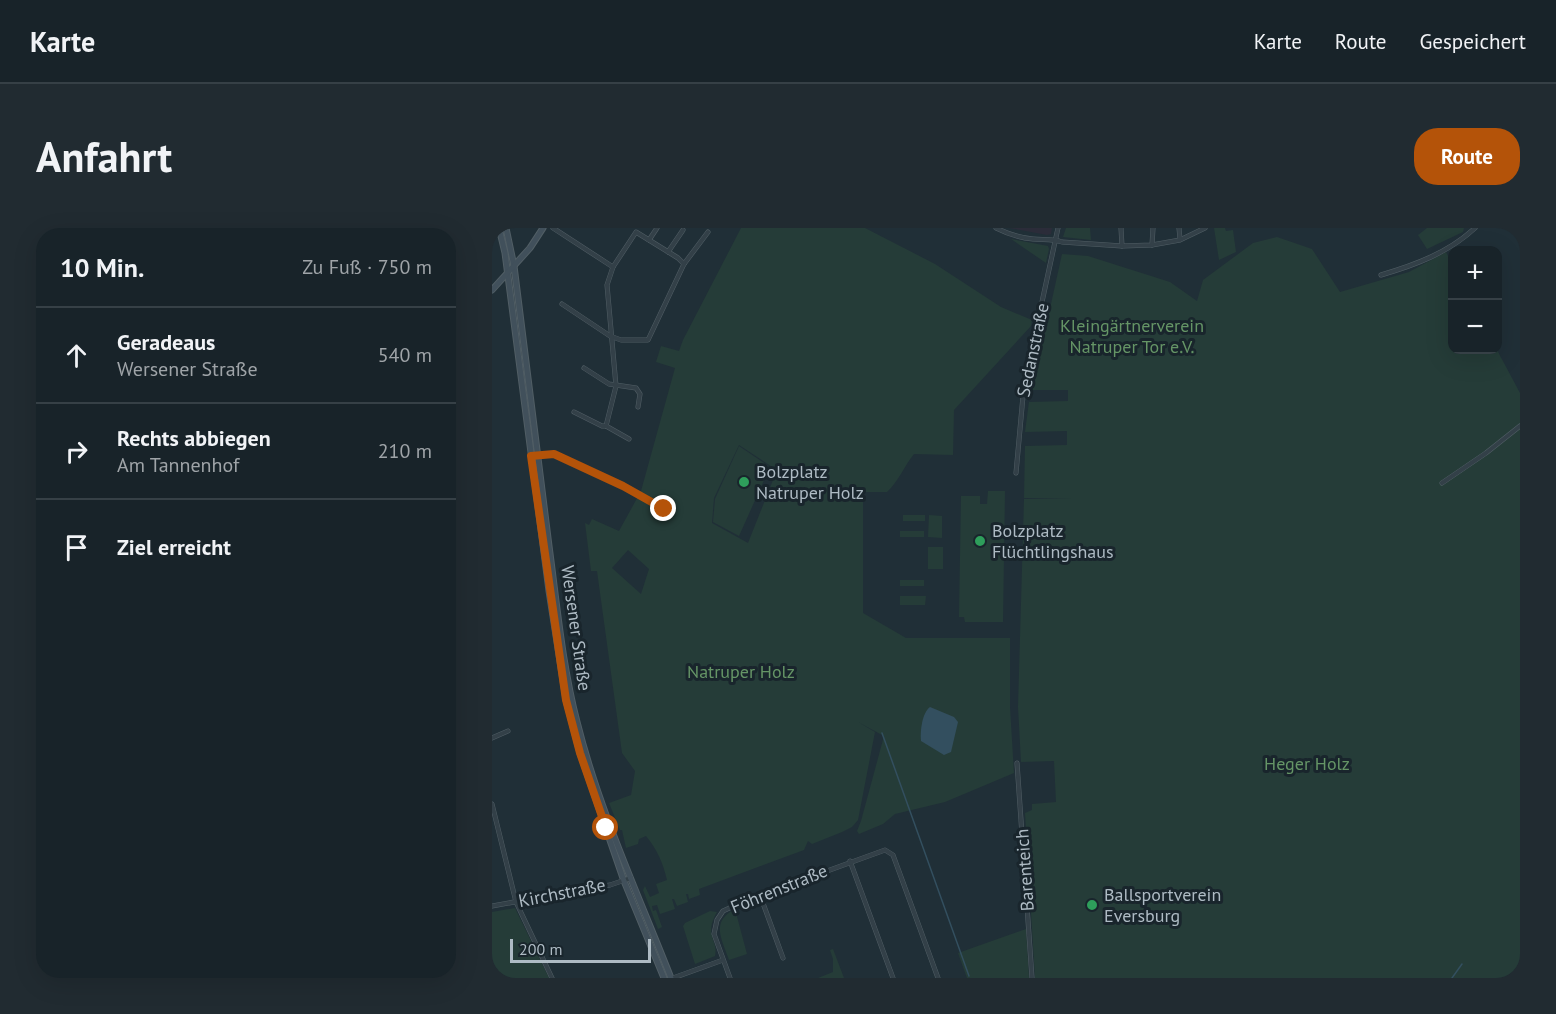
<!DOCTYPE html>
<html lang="de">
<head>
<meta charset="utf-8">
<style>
	:root { --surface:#182329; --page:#212b31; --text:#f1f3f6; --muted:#9fa4a8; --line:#364046; --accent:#b45309 }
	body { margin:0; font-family:"PT Sans",sans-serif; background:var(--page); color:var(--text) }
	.controls { position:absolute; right:18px; top:18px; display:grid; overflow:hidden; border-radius:12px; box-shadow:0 6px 24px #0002 }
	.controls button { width:54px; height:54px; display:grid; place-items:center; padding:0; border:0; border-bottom:2px solid var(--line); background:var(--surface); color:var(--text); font:30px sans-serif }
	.scale { position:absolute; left:18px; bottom:15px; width:141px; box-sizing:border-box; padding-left:6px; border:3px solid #aebbc4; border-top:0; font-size:16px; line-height:21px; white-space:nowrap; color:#aebbc4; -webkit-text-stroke:4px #19252c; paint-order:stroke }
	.stop { position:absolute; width:18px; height:18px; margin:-14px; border:4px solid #b45309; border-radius:50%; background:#fff }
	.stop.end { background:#b45309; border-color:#fff; box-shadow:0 2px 6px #0008 }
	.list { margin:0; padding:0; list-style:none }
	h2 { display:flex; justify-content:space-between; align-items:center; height:78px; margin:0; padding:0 24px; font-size:26px }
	h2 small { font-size:20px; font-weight:400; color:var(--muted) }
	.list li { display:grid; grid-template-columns:39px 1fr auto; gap:18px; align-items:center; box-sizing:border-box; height:96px; padding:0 24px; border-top:2px solid var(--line) }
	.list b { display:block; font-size:22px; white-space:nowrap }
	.list p { margin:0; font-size:20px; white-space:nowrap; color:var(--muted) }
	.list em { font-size:20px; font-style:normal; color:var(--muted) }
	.icon { flex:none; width:33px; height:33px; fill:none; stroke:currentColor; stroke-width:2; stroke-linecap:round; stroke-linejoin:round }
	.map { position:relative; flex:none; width:1028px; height:750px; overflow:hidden; border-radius:24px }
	header { display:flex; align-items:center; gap:36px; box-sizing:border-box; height:84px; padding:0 30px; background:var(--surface); border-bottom:2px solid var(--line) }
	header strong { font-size:28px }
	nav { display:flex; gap:33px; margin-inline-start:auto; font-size:21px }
	.intro { display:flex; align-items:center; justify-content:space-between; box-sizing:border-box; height:144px; padding:0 36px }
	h1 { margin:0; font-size:42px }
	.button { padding:15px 27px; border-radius:24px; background:var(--accent); color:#fff; font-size:21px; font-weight:700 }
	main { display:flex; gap:36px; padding:0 36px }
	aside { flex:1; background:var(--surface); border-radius:24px; box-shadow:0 6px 24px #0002 }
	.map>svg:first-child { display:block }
	.medical { fill:#2b2c39 }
	.green { fill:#253c38; fill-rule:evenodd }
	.water { fill:#334f5f }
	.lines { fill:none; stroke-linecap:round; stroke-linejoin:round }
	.stream { stroke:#334f5f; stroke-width:1.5 }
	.street-casing { stroke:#515e65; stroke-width:5 }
	.secondary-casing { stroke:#515e65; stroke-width:7 }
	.street { stroke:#334048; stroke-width:4 }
	.secondary { stroke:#41505b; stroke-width:5 }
	.route { stroke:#b45309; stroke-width:8 }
	.leisure-dot { fill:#2e9e5b; stroke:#19252c; stroke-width:2 }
	.labels { text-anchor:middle; stroke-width:6; stroke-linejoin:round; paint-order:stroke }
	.park-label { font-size:18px; fill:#659566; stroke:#19252c }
	.street-label { font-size:18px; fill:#aebbc4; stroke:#19252c }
	.poi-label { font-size:18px; fill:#aebbc4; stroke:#19252c; text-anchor:start }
</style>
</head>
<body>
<header>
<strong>Karte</strong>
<nav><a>Karte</a><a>Route</a><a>Gespeichert</a></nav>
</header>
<div class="intro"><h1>Anfahrt</h1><a class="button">Route</a></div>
<main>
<aside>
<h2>10 Min.<small>Zu Fuß · 750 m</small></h2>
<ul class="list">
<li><svg class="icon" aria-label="ahead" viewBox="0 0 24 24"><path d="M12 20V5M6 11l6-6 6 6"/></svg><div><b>Geradeaus</b><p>Wersener Straße</p></div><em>540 m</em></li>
<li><svg class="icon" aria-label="right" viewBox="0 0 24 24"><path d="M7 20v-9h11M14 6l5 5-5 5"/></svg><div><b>Rechts abbiegen</b><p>Am Tannenhof</p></div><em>210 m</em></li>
<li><svg class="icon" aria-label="arrive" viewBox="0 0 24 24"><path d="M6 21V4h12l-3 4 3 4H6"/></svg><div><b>Ziel erreicht</b></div></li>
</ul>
</aside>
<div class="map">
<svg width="1028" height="750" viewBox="0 0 1028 750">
	<rect width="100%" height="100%" fill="#202f37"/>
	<path class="medical" d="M518 0H560L559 6 555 7Z"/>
	<g class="green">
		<path d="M249 0H373L443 36 509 79 540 92 539 98 462 182 461 227 422 226C412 238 407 253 395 264H371V385L414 410H518V479L522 545 453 574 403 586 391 596 367 606 365 603 369 593 392 508 366 494 383 504 366 592 360 599 350 604 320 616 316 613 312 622 207 661 208 667 197 671 196 666H194L196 674 185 678 182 671H180L183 681 168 686 165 677 160 678 161 683 164 682 170 699 166 701 151 662 153 658 158 669 167 665 164 656 175 652C171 635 165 621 154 608L147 611 146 616 134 620 130 602H128L117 575 139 567 143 543 130 525 105 343H99L93 295 97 297 100 291 127 303 149 263 183 140 164 134 169 118 187 123 191 112ZM247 217 285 242 256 315 220 295 222 270ZM136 322 157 341 149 366 120 340Z"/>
		<path d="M574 0H598L599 12 571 9Z"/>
		<path d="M722 0H733L734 3 741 2 744 24 727 32Z"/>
		<path d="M935 0H972L971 4 935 21 926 7Z"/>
		<path d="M785 9 820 21 848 64 917 44 954 24 960 36V122H1005L1028 165V750H543L533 585 540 582V576L564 574 562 533 529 534 526 479 532 271H579L532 270 533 218 575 217V203L533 204 537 174 576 173V162H540L570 26 596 28 678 54 705 73 711 52 761 15Z"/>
		<path d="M519 11 556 18 557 21 554 35Z"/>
		<path d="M247 218 278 239 247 308 221 294 223 271Z"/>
		<path d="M496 263H513L511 394H473L472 389H467L469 268H488V276H495Z"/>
		<rect x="411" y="287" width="22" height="6"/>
		<path d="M437 287 450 288V310L436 309Z"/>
		<rect x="408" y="303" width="24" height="6"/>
		<rect x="436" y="319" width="15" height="22"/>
		<rect x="408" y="352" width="24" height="6"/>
		<path d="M408 368H434L433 377H408Z"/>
		<path d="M23 680 57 750H0V684Z"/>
		<path d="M243 681 255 726 237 732C230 711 218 694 243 681Z"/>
		<path d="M218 683 225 684C211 708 227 712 223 728L203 736 191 698 193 695Z"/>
		<path d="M534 701 537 750H475L466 725Z"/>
		<path d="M341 721 352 750H326L341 744V731L338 722Z"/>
	</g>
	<path class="water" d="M438 479 462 489 466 494 459 524 452 527 429 513C428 503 430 485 438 479Z"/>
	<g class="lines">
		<g class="stream">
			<path d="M390 505 477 748"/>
			<path d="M960 750 970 736"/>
		</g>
		<g class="street-casing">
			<g id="street">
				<path d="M61 0 121 39"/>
				<path d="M504 0C516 6 528 10 541 11 551 12 561 11 570 14L630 18 660 17 688 12 713 0"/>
				<path d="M629 0 630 18"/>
				<path d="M687 0 688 11"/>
				<path d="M157 12 165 0"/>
				<path d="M660 17 661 0"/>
				<path d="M176 24 191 2"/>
				<path d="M889 47C923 37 956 25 983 0"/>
				<path d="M70 76 118 108 129 112H156L192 36 216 4"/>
				<path d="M92 140 117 156 144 160 148 166 146 179"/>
				<path d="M82 184 110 198H114L137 211"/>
				<path d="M114 198 124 158 115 57 121 39 144 4 186 30 192 36"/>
				<path d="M40 228 62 226 131 258 172 281"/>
				<path d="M524 245 532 157 566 0"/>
				<path d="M950 255 994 225 1028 198"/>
				<path d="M0 510 16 503"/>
				<path d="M525 535 540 750"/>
				<path d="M0 576 24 674 60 750"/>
				<path d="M358 633 401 750"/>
				<path d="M268 667 291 730"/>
				<path d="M0 678 118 657 139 650"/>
				<path d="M181 750 231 732"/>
				<path d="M238 750 222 706 225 692 231 683 255 672 393 622 401 627 446 750"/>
			</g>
		</g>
		<g class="secondary-casing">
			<g id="secondary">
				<path d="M7 0 13 25 57 363 74 472 88 525 132 653 172 750"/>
				<path d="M14 0 22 38C33 132 45 225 57 318 65 377 70 436 85 494 107 582 146 666 179 750"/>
				<path d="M0 62 38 20 51 0"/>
			</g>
		</g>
		<use href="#street" class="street"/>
		<use href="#secondary" class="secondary"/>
	</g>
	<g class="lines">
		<path class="route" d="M114 600 88 525 74 472 39 228 62 226 131 258 172 281"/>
	</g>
	<g class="leisure-dot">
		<circle cx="252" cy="254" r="6"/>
		<circle cx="488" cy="313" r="6"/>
		<circle cx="600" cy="677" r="6"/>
	</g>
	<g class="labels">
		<g class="park-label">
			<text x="640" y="104">Kleingärtnerverein<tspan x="640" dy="21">Natruper Tor e.V.</tspan></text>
			<text x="249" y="450">Natruper Holz</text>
			<text x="815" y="542">Heger Holz</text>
		</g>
		<g class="street-label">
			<text transform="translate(541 122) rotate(-78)" y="6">Sedanstraße</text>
			<text transform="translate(84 400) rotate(82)" y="6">Wersener Straße</text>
			<text transform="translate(533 642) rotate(-94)" y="6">Barenteich</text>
			<text transform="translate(287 661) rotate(-22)" y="6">Föhrenstraße</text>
			<text transform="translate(70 665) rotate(-11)" y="6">Kirchstraße</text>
		</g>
		<g class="poi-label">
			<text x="264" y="250">Bolzplatz<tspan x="264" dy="21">Natruper Holz</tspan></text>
			<text x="500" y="309">Bolzplatz<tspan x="500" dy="21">Flüchtlingshaus</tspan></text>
			<text x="612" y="673">Ballsportverein<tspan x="612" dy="21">Eversburg</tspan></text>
		</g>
	</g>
</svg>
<div class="controls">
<button>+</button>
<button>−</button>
</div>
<div class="scale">200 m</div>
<div class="stop" style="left:114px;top:600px"></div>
<div class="stop end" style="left:172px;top:281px"></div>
</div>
</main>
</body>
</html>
